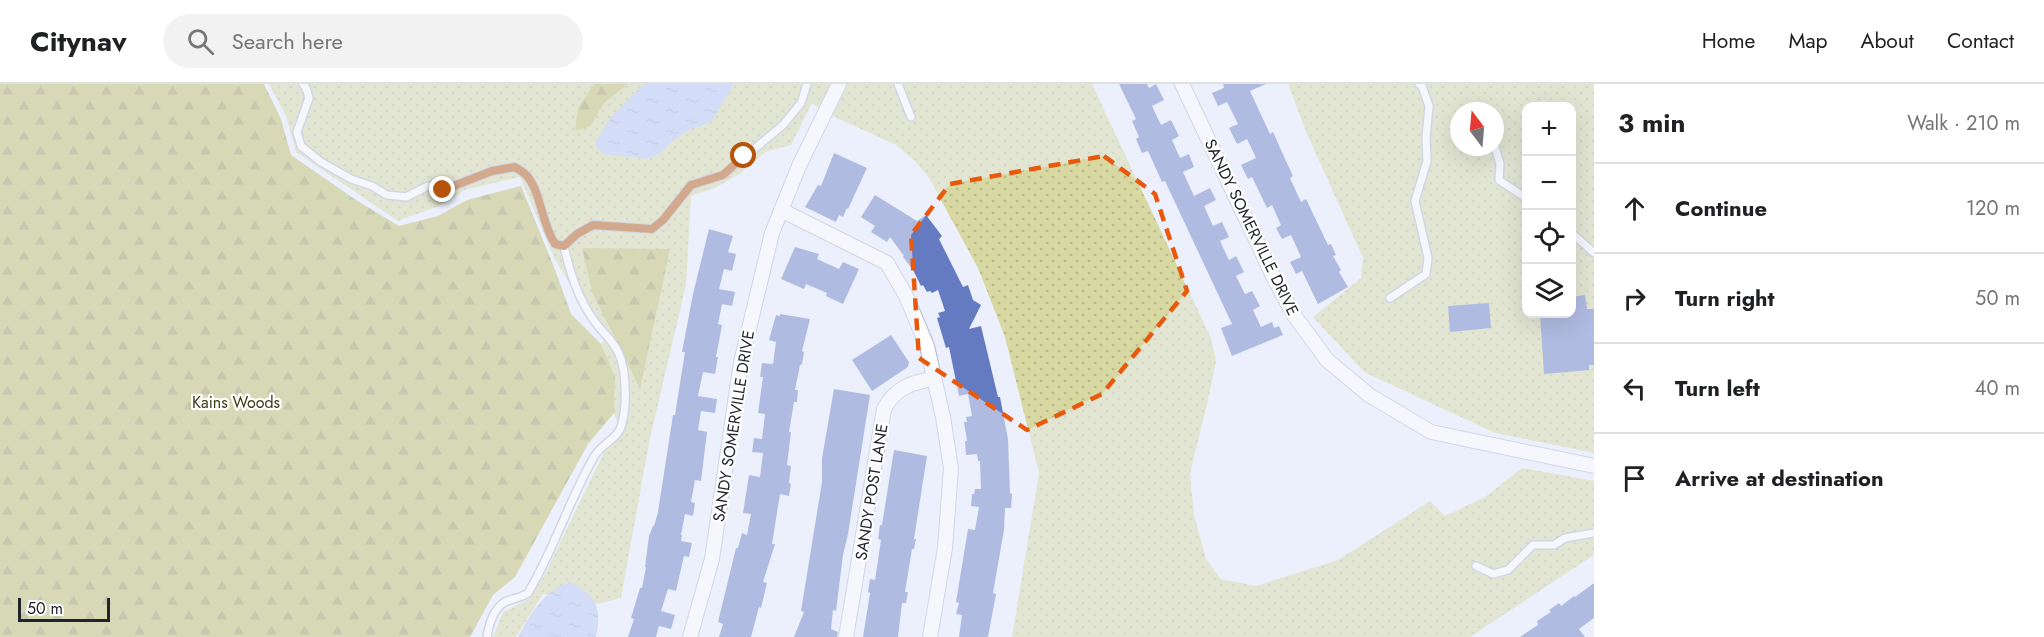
<!DOCTYPE html>
<html lang="en">
<head>
<meta charset="utf-8">
<style>
	:root { --surface:#fff; --page:#f2f2f2; --text:#202124; --muted:#757577; --line:#e0e0e0 }
	body { margin:0; font-family:Jost,sans-serif; background:var(--page); color:var(--text) }
	.controls { position:absolute; right:18px; top:18px; display:grid; overflow:hidden; border-radius:12px; box-shadow:0 6px 24px #0002 }
	.controls button { width:54px; height:54px; display:grid; place-items:center; padding:0; border:0; border-bottom:2px solid var(--line); background:var(--surface); color:var(--text); font:30px sans-serif }
	.compass { position:absolute; left:1450px; top:18px; width:54px; height:54px; border-radius:50%; background:var(--surface); box-shadow:0 6px 24px #0002; rotate:344deg }
	.scale { position:absolute; left:18px; bottom:15px; width:92px; box-sizing:border-box; padding-left:6px; border:3px solid #21242b; border-top:0; font-size:16px; line-height:21px; white-space:nowrap; color:#21242b; -webkit-text-stroke:4px #fefefe; paint-order:stroke }
	.stop { position:absolute; width:18px; height:18px; margin:-14px; border:4px solid #b45309; border-radius:50%; background:#fff }
	.stop.end { background:#b45309; border-color:#fff; box-shadow:0 2px 6px #0008 }
	.list { margin:0; padding:0; list-style:none }
	h2 { display:flex; justify-content:space-between; align-items:center; height:78px; margin:0; padding:0 24px; font-size:26px }
	h2 small { font-size:20px; font-weight:400; color:var(--muted) }
	.list li { display:grid; grid-template-columns:39px 1fr auto; gap:18px; align-items:center; box-sizing:border-box; height:90px; padding:0 24px; border-top:2px solid var(--line) }
	.list b { display:block; font-size:22px; white-space:nowrap }
	.list em { font-size:20px; font-style:normal; color:var(--muted) }
	.icon { flex:none; width:33px; height:33px; fill:none; stroke:currentColor; stroke-width:2; stroke-linecap:round; stroke-linejoin:round }
	.map { position:relative; flex:none; width:1594px; height:553px; overflow:hidden }
	header { display:flex; align-items:center; gap:36px; box-sizing:border-box; height:84px; padding:0 30px; background:var(--surface); border-bottom:2px solid var(--line) }
	header strong { font-size:28px }
	nav { display:flex; gap:33px; margin-inline-start:auto; font-size:21px }
	.search { width:420px; height:54px; background:var(--page); display:flex; align-items:center; gap:15px; box-sizing:border-box; padding:0 21px; border-radius:33px; color:var(--muted); font-size:22px }
	main { display:flex }
	aside { flex:1; background:var(--surface) }
	.map>svg:first-child { display:block }
	.grass { fill:url(#grass-dots); fill-rule:evenodd }
	.forest { fill:url(#forest-firs) }
	.water { fill:url(#water-ripples) }
	.building { fill:#657bc1 }
	.lines { fill:none; stroke-linecap:round; stroke-linejoin:round }
	.service-casing { stroke:#b0b7cb; stroke-width:10 }
	.minor-casing { stroke:#b0b7cb; stroke-width:16 }
	.service { stroke:#fff; stroke-width:7 }
	.minor { stroke:#fff; stroke-width:14 }
	.route { stroke:#b45309; stroke-width:8 }
	.marked { fill:none; stroke:#e8590c; stroke-width:4.5; stroke-dasharray:12 8; stroke-linejoin:round }
	.labels { text-anchor:middle; stroke-width:4.5; stroke-linejoin:round; paint-order:stroke }
	.street-label { font-size:16px; fill:#21242b; stroke:#fefefe }
	.park-label { font-size:16px; fill:#3b3b15; stroke:#fefefe }
</style>
</head>
<body>
<header>
<strong>Citynav</strong>
<div class="search"><svg class="icon" aria-label="search" viewBox="0 0 24 24"><circle cx="10" cy="10" r="6"/><path d="M15 15l6 6"/></svg>Search here</div>
<nav><a>Home</a><a>Map</a><a>About</a><a>Contact</a></nav>
</header>
<main>
<div class="map">
<svg width="1594" height="553" viewBox="0 0 1594 553">
	<defs>
		<pattern id="grass-dots" width="8" height="8" patternUnits="userSpaceOnUse" patternTransform="scale(1.5)"><rect width="8" height="8" fill="#d8d8a2"/><path d="M2 2h.1M6 6h.1" fill="none" stroke="#b9b98c" stroke-width="1.8" stroke-linecap="round"/></pattern>
		<pattern id="forest-firs" width="22" height="20" patternUnits="userSpaceOnUse" patternTransform="scale(1.5)"><rect width="22" height="20" fill="#bcba63"/><path d="M5 1l3.5 6h-7zM16 11l3.5 6h-7z" fill="#989752"/></pattern>
		<pattern id="water-ripples" width="26" height="14" patternUnits="userSpaceOnUse" patternTransform="scale(1.5)"><rect width="26" height="14" fill="#b6c6f3"/><path d="M2 4q2-2 4 0t4 0M15 11q2-2 4 0t4 0" fill="none" stroke="#9caad0"/></pattern>
	</defs>
	<rect width="100%" height="100%" fill="#ecf0fc"/>
	<g class="grass">
		<path d="M269 0H1092L1211 254 1216 277 1208 316 1190 390 1194 431 1206 475 1221 495 1256 502 1338 476 1430 417 1445 432 1485 413 1522 384 1594 397V471L1470 553H1012L1039 389 1005 253 978 184 929 94 915 77 896 61 826 29 812 19 791 61 765 68 741 89 715 104 691 112 686 201 650 354 621 514 597 520 543 510 516 553H493L503 528 529 515 543 494 605 366 621 351 614 329 615 293 601 260 605 254 555 176 520 93 465 106 439 122 398 137 296 68 286 32Z"/>
		<path d="M1288 0H1594V369L1495 349 1364 288 1313 233 1361 194 1363 174 1307 50ZM1526 22H1572V230H1526ZM1459 27H1495V63H1459Z"/>
	</g>
	<g class="forest">
		<path d="M0 0H264L281 35 291 71 356 116 399 142 438 132 467 116 521 102 554 183 571 230 601 260 615 293 614 329 588 360 515 493 493 511 470 553H0Z"/>
		<path d="M594 0H628L604 19 590 42 575 47 578 24Z"/>
		<path d="M582 164 670 165 640 305 592 208Z"/>
	</g>
	<g class="water">
		<path d="M645 0H734L711 38 689 46 670 59 663 67 655 72 647 75 604 70 597 65 595 61C605 36 625 17 645 0Z"/>
		<path d="M569 498C597 511 602 524 596 553H518C531 529 543 508 569 498Z"/>
	</g>
	<g class="building">
		<path d="M1119 0H1147L1149 4 1156 0 1164 16 1152 22 1161 41 1171 36 1179 52 1172 56 1180 74 1189 70 1194 83 1183 88 1194 112 1210 104 1216 116 1204 122 1213 142 1222 138 1229 153 1220 157 1229 176 1236 172 1244 188 1236 192 1245 210 1252 207 1260 222 1253 226 1261 243 1272 238 1274 244 1279 242 1283 251 1232 272 1221 244 1232 240 1165 97 1162 98 1148 67 1142 69 1136 55 1139 53 1132 37 1136 35Z"/>
		<path d="M1223 0H1266L1250 7 1270 50 1273 48 1286 77 1293 92 1290 94 1301 118 1306 115 1328 161 1331 160 1336 171 1333 172 1341 186 1339 188 1348 203 1318 220 1302 187 1296 190 1290 178 1301 173 1291 151 1282 155 1276 144 1281 141 1272 121 1267 124 1252 93 1248 95 1241 81 1256 74 1247 55 1237 60 1229 44 1238 40 1227 18 1218 22 1212 9 1224 4Z"/>
		<path d="M834 69 867 84 848 125 847 124 843 133 839 131 836 138 805 123 818 101 821 102Z"/>
		<path d="M875 111 917 137 926 131 942 152 939 155 963 203 968 201 973 216 981 221 969 245 981 242 998 313H1000L1008 355 1010 409 1012 410 1011 424H1005L1004 446 993 509 996 510 988 553H959L962 531 956 530 959 519 956 518 968 445 975 446 979 423 971 422 972 410H974L975 405H981L980 377H978L977 370 966 371 965 357H967L964 338H967L966 333 972 332 968 310 959 312 949 263 946 264 937 234 940 233 938 229 945 227 938 206 932 209 930 207 927 208 923 201 921 202 913 186 903 173 904 172 890 153 887 158 871 148 875 142 861 133Z"/>
		<path d="M709 145 733 152 728 168 736 170 732 187 724 185 719 205 735 208 732 222 722 220 718 240 722 241 716 273H718L715 290 703 288 698 312 717 315 715 329 701 327 698 346 707 348 701 397 695 396 691 418 695 419 693 432 685 430 681 451H682L681 457 692 459 689 473 684 472 676 507 668 505 661 527 675 531 671 545 659 542 656 553H628L634 535 631 534 640 504H642L646 483H645L649 452 653 442H654L658 428 673 331H675L685 268H682L693 210Z"/>
		<path d="M795 163 819 170 817 175 839 185 843 178 859 185 843 220 826 212 827 209 806 200 804 205 781 195Z"/>
		<path d="M1585 211 1587 225H1594V281H1589V286L1544 290 1540 230H1572V213Z"/>
		<path d="M1489 219 1491 244 1450 248 1448 222Z"/>
		<path d="M780 230 810 235 802 267 804 268 802 280 800 281 795 306H798L797 318H794L789 348H791L787 381 791 382 789 399 791 400 789 412 780 410 772 460H775L763 498 767 499 761 524 759 523 751 553H719L723 540 718 538 736 464H738L742 449 747 451 751 430 743 429 749 391 760 393 763 369 752 368 754 354 762 355 765 330 758 329 763 293H760L762 279 773 280 776 258 769 256 776 231 780 232Z"/>
		<path d="M891 251 909 278 908 283 872 307 852 276Z"/>
		<path d="M834 305 870 311 848 450 843 471 836 527 833 526 831 545 838 548 837 553H794L804 528 801 527 822 398V374Z"/>
		<path d="M894 366 927 372 914 455H916L914 465H912L905 508H908L906 519H902L898 553H863L870 509 868 508 870 495 875 496 881 456 878 455 880 441H882Z"/>
		<path d="M1594 499V534L1579 545 1585 553H1520L1538 541 1537 537 1551 528 1549 526 1559 519 1561 522 1574 512 1575 513Z"/>
	</g>
	<g class="lines">
		<g class="service-casing">
			<g id="service">
				<path d="M303 0 306 4 309 14 297 48 301 62 321 78 351 95 372 102 387 111 406 113 428 102 443 106 492 87 515 83C519 86 524 88 527 92 541 108 542 141 555 160L564 162"/>
				<path d="M898 0 911 33"/>
				<path d="M1495 63 1500 80 1499 96 1526 114"/>
				<path d="M1572 149 1594 169"/>
				<path d="M1390 214 1426 190 1428 174 1415 117 1427 77 1426 54 1429 22 1422 2 1419 0"/>
				<path d="M1476 482 1493 490 1508 486 1533 461H1554L1565 454 1594 449"/>
				<path d="M487 553C489 540 493 525 505 518 513 514 521 514 528 509 554 466 569 416 594 373 600 361 617 355 621 343 627 325 627 288 619 270 614 257 603 249 595 238 578 215 570 189 564 162L577 150 593 141 652 145 663 136 691 101 723 91 783 41 801 19 807 0"/>
			</g>
		</g>
		<g class="minor-casing">
			<g id="minor">
				<path d="M1182 0 1275 196 1294 231 1327 276 1369 311 1431 348 1594 382"/>
				<path d="M781 126 887 179 906 212 927 262 943 333 951 384 945 464 930 553"/>
				<path d="M690 553 712 475 741 278 772 149 799 82 839 0"/>
				<path d="M846 553 884 325C895 304 912 298 934 295"/>
			</g>
		</g>
		<use href="#service" class="service"/>
		<use href="#minor" class="minor"/>
	</g>
	<g class="lines">
		<path class="route" d="M443 106 492 87 515 83C519 86 524 88 527 92 541 108 542 141 555 160L564 162 577 150 593 141 652 145 663 136 691 101 723 91 744 72"/>
	</g>
	<path d="M0 0H1594V553H0ZM1104 72 1155 110 1187 207 1102 310 1027 346 919 274 911 151 950 100Z" fill="#ecf0fc" fill-opacity=".55" fill-rule="evenodd"/>
	<path class="marked" d="M1104 72 1155 110 1187 207 1102 310 1027 346 919 274 911 151 950 100Z"/>
	<g class="labels">
		<g class="street-label">
			<text transform="translate(1252 143) rotate(64)" y="6">SANDY SOMERVILLE DRIVE</text>
			<text transform="translate(733 342) rotate(-81)" y="6">SANDY SOMERVILLE DRIVE</text>
			<text transform="translate(871 408) rotate(-81)" y="6">SANDY POST LANE</text>
		</g>
		<g class="park-label">
			<text x="236" y="324">Kains Woods</text>
		</g>
	</g>
</svg>
<div class="controls">
<button>+</button>
<button>−</button>
<button><svg class="icon" aria-label="locate" viewBox="0 0 24 24"><circle cx="12" cy="12" r="6"/><path d="M12 2v4M12 18v4M2 12h4M18 12h4"/></svg></button>
<button><svg class="icon" aria-label="layers" viewBox="0 0 24 24"><path d="M12 4l9 5-9 5-9-5zM3 14l9 5 9-5"/></svg></button>
</div>
<svg class="compass" viewBox="-18 -18 36 36"><path d="M0-13l5 13h-10z" fill="#e53935"/><path d="M0 13l5-13h-10z" fill="#757577"/></svg>
<div class="scale">50 m</div>
<div class="stop" style="left:744px;top:72px"></div>
<div class="stop end" style="left:443px;top:106px"></div>
</div>
<aside>
<h2>3 min<small>Walk · 210 m</small></h2>
<ul class="list">
<li><svg class="icon" aria-label="ahead" viewBox="0 0 24 24"><path d="M12 20V5M6 11l6-6 6 6"/></svg><div><b>Continue</b></div><em>120 m</em></li>
<li><svg class="icon" aria-label="right" viewBox="0 0 24 24"><path d="M7 20v-9h11M14 6l5 5-5 5"/></svg><div><b>Turn right</b></div><em>50 m</em></li>
<li><svg class="icon" aria-label="left" viewBox="0 0 24 24"><path d="M17 20v-9H6M10 6l-5 5 5 5"/></svg><div><b>Turn left</b></div><em>40 m</em></li>
<li><svg class="icon" aria-label="arrive" viewBox="0 0 24 24"><path d="M6 21V4h12l-3 4 3 4H6"/></svg><div><b>Arrive at destination</b></div></li>
</ul>
</aside>
</main>
</body>
</html>
